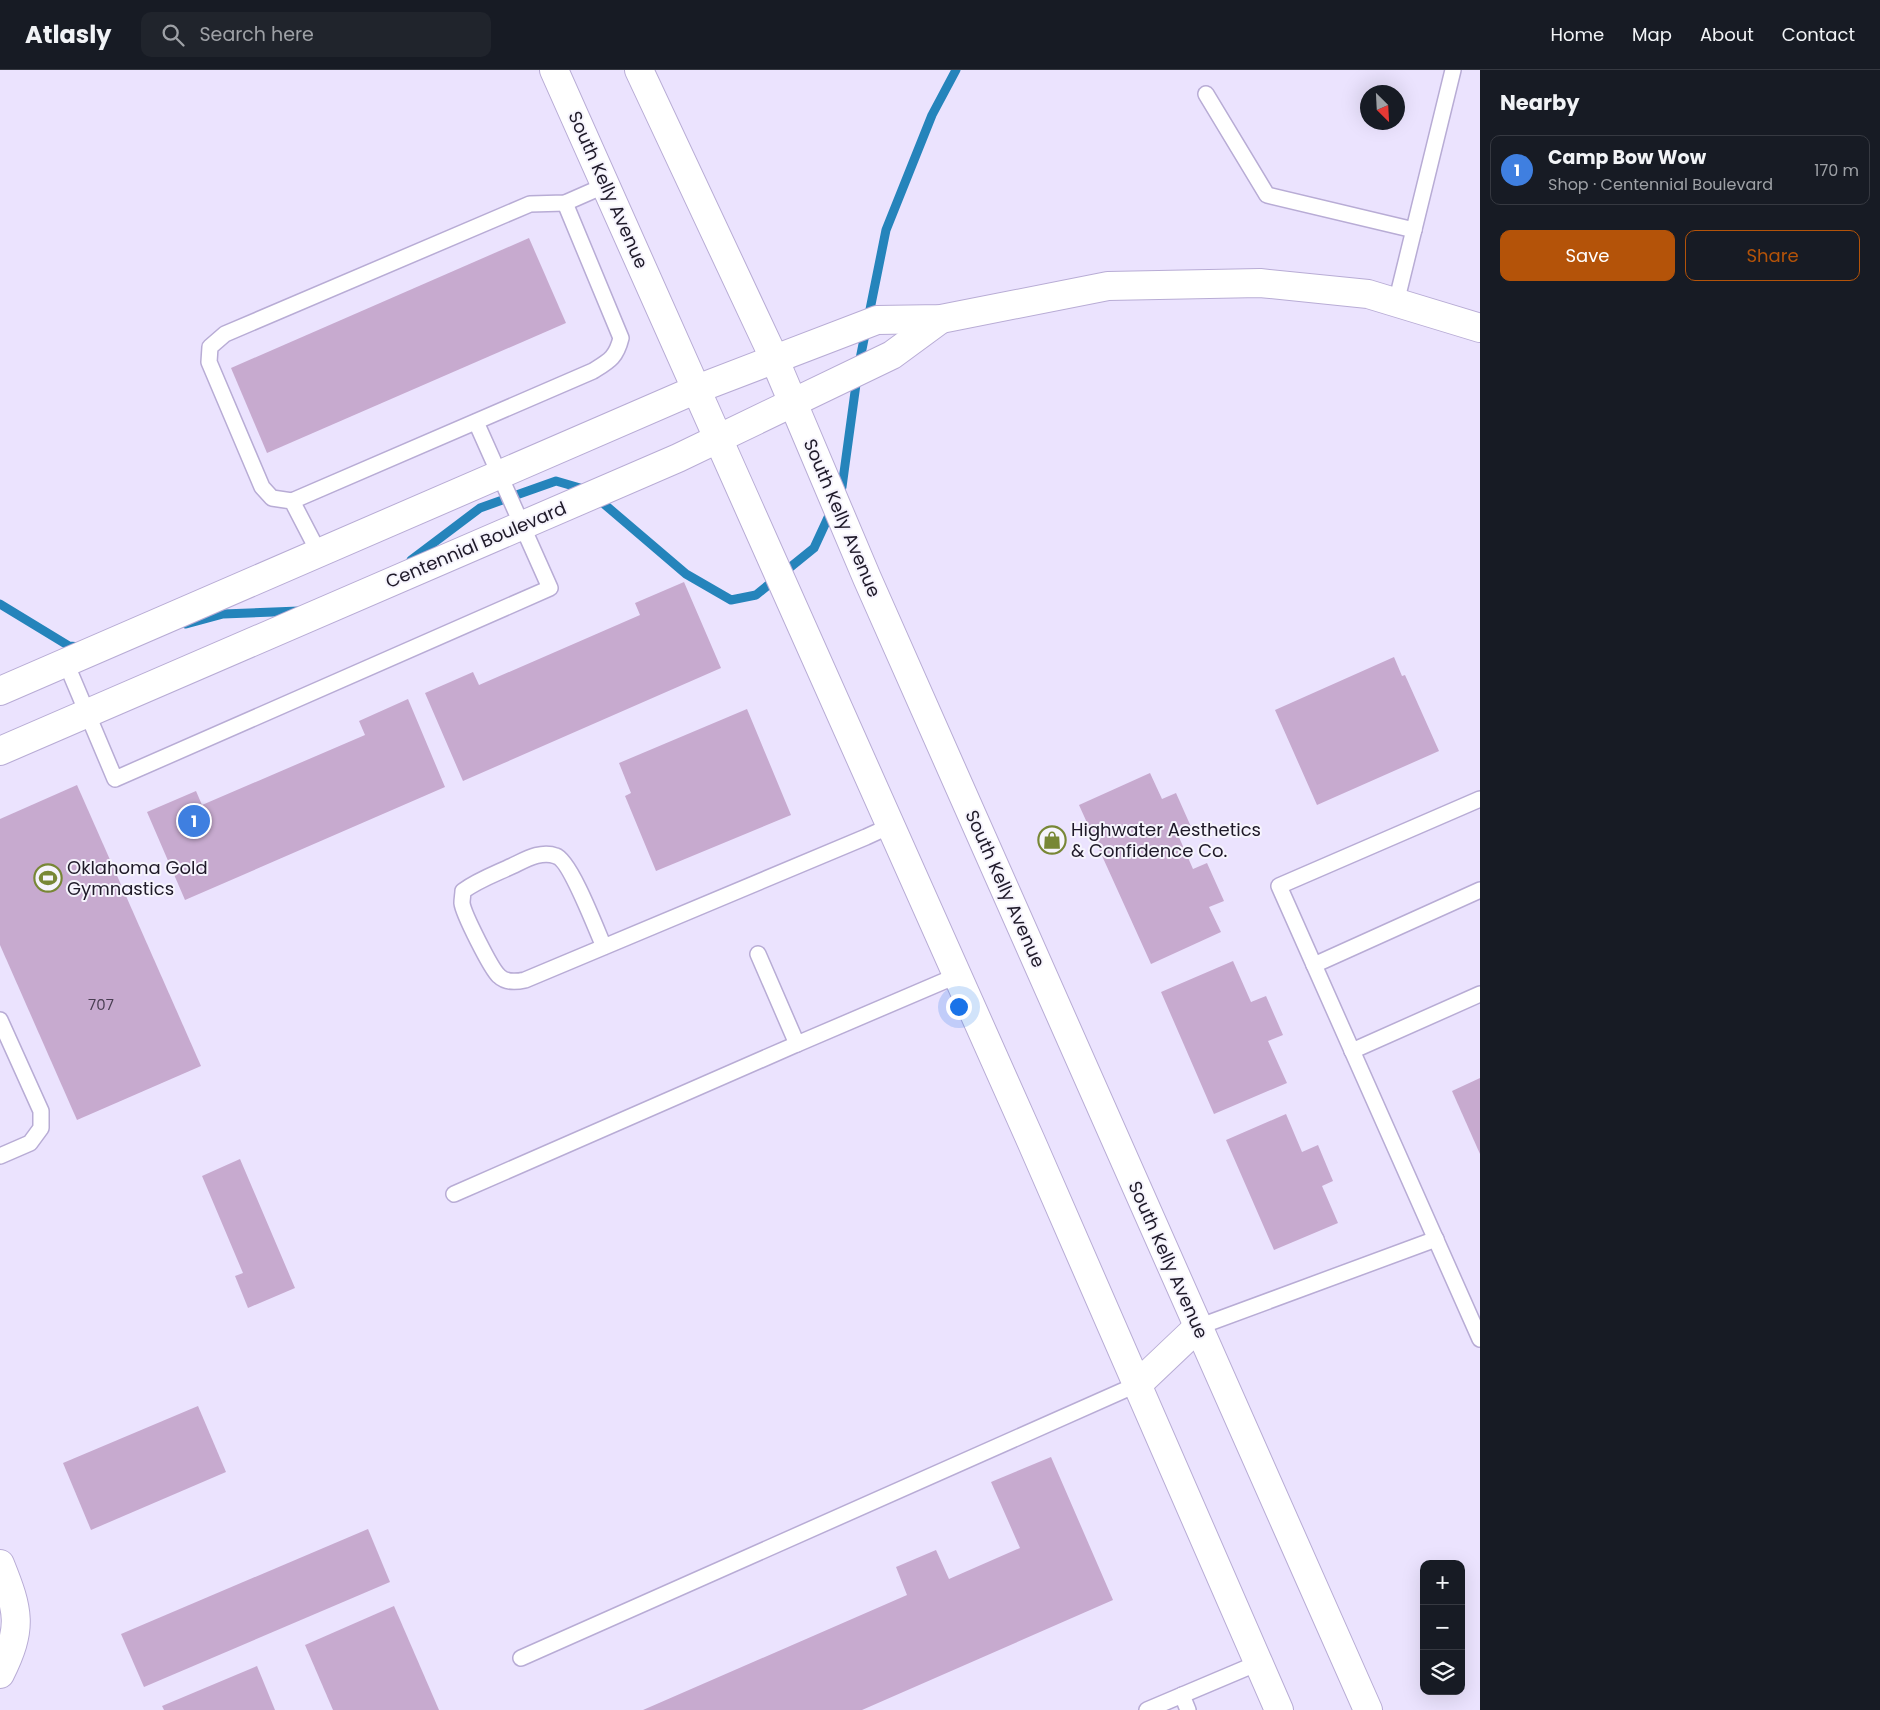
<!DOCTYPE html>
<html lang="en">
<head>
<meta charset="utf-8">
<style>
	:root { --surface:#171b24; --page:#20242c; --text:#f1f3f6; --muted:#9ea1a6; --line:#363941; --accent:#b45309 }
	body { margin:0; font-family:Poppins,sans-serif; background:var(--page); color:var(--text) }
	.controls { position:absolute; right:15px; bottom:15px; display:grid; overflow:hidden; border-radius:10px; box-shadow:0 5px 20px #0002 }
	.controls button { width:45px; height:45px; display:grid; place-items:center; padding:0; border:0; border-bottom:1px solid var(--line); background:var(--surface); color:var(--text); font:25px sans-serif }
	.compass { position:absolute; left:1360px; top:15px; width:45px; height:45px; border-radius:50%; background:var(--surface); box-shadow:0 5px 20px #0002; rotate:156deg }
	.you { position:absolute; left:958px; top:936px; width:18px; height:18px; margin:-12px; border:4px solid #fff; border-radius:50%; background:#1a73e8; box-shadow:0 0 0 8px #1a73e833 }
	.badge { display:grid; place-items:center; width:32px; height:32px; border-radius:50%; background:var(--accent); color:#fff; font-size:16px; font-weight:700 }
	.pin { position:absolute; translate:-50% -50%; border:2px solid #fff; box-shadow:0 1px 5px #0006 }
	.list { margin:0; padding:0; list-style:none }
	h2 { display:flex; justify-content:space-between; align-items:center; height:65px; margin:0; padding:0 20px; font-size:21px }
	h2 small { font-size:16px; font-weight:400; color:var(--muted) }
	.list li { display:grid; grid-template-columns:32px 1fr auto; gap:15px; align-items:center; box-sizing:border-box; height:70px; margin:0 10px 10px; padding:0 10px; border:1px solid var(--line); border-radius:10px }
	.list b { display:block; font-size:19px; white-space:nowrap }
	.list p { margin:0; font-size:16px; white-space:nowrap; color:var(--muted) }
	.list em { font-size:16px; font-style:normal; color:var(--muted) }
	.actions { display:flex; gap:10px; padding:15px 20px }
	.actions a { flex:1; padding:11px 0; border:1px solid var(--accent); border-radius:10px; text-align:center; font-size:18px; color:var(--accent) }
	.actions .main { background:var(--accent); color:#fff }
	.icon { flex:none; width:28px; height:28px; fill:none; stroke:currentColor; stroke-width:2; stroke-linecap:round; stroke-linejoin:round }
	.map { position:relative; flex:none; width:1480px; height:1640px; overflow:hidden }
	header { display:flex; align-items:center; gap:30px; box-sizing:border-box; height:70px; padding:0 25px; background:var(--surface); border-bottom:1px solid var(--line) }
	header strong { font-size:24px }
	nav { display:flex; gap:28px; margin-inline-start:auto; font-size:18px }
	.search { width:350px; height:45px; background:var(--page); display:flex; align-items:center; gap:12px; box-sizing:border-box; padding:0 18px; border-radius:10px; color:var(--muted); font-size:19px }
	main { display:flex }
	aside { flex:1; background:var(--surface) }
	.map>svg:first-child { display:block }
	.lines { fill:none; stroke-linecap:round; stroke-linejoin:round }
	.stream { stroke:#2584bb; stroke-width:9 }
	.building { fill:#c7aacf }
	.lane-casing { stroke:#b8acd5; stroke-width:18 }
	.street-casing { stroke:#b8acd5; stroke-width:30 }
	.secondary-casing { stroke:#b8acd5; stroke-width:30 }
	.lane { stroke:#fff; stroke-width:15 }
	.street { stroke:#fff; stroke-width:28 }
	.secondary { stroke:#fff; stroke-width:28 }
	.labels { text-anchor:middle; stroke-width:4; stroke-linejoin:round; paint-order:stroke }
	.number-label { font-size:15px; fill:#493e52 }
	.street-label { font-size:18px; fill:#1f1a29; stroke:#f6f4fd }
	.poi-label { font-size:18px; fill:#1f1a29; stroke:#f6f4fd; text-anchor:start }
</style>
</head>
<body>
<header>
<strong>Atlasly</strong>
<div class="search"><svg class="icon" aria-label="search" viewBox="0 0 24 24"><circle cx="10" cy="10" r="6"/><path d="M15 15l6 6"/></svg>Search here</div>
<nav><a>Home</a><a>Map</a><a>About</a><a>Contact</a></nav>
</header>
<main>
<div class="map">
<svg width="1480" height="1640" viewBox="0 0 1480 1640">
	<rect width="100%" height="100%" fill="#ebe3fe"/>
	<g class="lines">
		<g class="stream">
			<path d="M859 294 886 160 932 45 956 0"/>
			<path d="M838 425 842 417 857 307"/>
			<path d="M597 428 686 504 731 530 756 525 814 478 832 439"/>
			<path d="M411 490 480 438 556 411 587 420"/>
			<path d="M0 534 69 576 81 577"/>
			<path d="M186 554 223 544 299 541"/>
		</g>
	</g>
	<g class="building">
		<path d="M529 168 566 253 267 383 231 298Z"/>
		<path d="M684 512 721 598 463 711 425 623 473 602 479 615 640 545 635 533Z"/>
		<path d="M1394 587 1402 606 1405 605 1439 681 1317 735 1275 640Z"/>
		<path d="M408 629 445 717 185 830 147 742 196 721 202 735 365 665 359 651Z"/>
		<path d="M747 639 791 745 656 801 625 726 631 723 619 693Z"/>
		<path d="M1150 703 1162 729 1176 723 1192 759 1178 765 1193 799 1207 793 1224 831 1209 837 1221 862 1151 894 1079 735Z"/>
		<path d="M77 715 201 996 77 1050 0 875V749Z"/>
		<path d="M1233 891 1251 932 1266 926 1283 965 1268 971 1287 1013 1214 1044 1161 922Z"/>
		<path d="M1480 1008V1084L1452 1021Z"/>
		<path d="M1286 1044 1302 1082 1318 1075 1333 1111 1322 1116 1338 1153 1274 1180 1226 1070Z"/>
		<path d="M240 1089 295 1218 248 1238 235 1206 243 1203 202 1106Z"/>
		<path d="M198 1336 226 1402 91 1460 63 1393Z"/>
		<path d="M1051 1387 1113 1530 862 1640H643L907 1525 896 1497 936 1480 949 1509 1020 1478 991 1412Z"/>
		<path d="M368 1459 390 1512 144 1617 121 1564Z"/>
		<path d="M394 1536 439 1640H333L305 1575Z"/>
		<path d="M257 1596 275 1640H164L162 1636Z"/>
	</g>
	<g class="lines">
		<g class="lane-casing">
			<g id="lane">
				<path d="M1206 24 1267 125 1414 160"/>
				<path d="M1396 233 1453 0"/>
				<path d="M292 431 593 301C609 291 616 288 621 268L565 133"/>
				<path d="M319 483 292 431 272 428 262 417 209 292 210 277 225 264 530 134 565 133 606 115"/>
				<path d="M66 593 115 709 550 518 476 352"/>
				<path d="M1480 729 1279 816 1480 1269"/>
				<path d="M604 877C597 861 570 790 556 786 541 780 525 790 512 796 495 804 478 810 463 821 463 824 462 829 462 833 463 843 491 899 499 906 506 913 516 912 525 910L866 767 890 756"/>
				<path d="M758 884 797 974 956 906"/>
				<path d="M1314 895 1480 820"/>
				<path d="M0 950 41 1041V1058L30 1073 0 1086"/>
				<path d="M1352 981 1480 924"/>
				<path d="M454 1124 797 974"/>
				<path d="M1198 1257 1436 1169"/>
				<path d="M521 1588 1138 1314"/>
				<path d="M1182 1625 1188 1640"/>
				<path d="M1147 1640 1258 1593"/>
			</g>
		</g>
		<g class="street-casing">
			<g id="street">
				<path d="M0 621 697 319 877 250 941 249 1108 216 1260 213 1368 224 1480 258"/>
				<path d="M0 681 678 388 892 285 941 249"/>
				<path d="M0 1494C19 1541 23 1558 0 1604"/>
			</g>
		</g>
		<g class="secondary-casing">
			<g id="secondary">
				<path d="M554 0 1031 1071 1279 1640"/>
				<path d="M639 0 774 288 867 508 1368 1640"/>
				<path d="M1138 1314 1198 1257"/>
			</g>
		</g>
		<use href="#lane" class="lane"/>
		<use href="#street" class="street"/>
		<use href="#secondary" class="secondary"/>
	</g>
	<defs>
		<g id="shop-ring" transform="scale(1.4375)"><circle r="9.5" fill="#f6f4fd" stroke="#788736" stroke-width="1.5"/><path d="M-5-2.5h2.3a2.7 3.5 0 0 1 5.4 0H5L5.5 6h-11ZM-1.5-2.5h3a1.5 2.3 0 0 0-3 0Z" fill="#788736"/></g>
		<g id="stadium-ring" transform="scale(1.4375)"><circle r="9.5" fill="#f6f4fd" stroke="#788736" stroke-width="1.5"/><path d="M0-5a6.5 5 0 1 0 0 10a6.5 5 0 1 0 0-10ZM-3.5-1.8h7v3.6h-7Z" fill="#788736"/></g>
	</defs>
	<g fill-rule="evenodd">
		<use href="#shop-ring" x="1052" y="770"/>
		<use href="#stadium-ring" x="48" y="808"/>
	</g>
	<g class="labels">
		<g class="number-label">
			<text x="101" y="940">707</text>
		</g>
		<g class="street-label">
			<text transform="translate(608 120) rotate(66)" y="6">South Kelly Avenue</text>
			<text transform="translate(842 448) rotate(67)" y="6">South Kelly Avenue</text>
			<text transform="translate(476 475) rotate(-23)" y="6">Centennial Boulevard</text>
			<text transform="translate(1005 819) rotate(66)" y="6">South Kelly Avenue</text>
			<text transform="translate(1168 1190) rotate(66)" y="6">South Kelly Avenue</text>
		</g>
		<g class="poi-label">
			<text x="1071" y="766">Highwater Aesthetics<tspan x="1071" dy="21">&amp; Confidence Co.</tspan></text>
			<text x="67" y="804">Oklahoma Gold<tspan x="67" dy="21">Gymnastics</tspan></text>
		</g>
	</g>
</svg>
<div class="controls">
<button>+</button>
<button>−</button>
<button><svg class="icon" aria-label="layers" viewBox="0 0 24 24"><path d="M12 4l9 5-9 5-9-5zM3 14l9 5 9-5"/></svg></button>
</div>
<svg class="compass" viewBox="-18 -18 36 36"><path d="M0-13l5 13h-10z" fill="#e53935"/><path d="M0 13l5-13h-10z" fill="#9ea1a6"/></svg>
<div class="you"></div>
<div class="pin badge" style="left:194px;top:751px;background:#3f7fe0">1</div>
</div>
<aside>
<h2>Nearby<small></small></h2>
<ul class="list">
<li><span class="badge" style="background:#3f7fe0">1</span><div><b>Camp Bow Wow</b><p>Shop · Centennial Boulevard</p></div><em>170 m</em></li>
</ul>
<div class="actions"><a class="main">Save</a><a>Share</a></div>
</aside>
</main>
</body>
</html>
